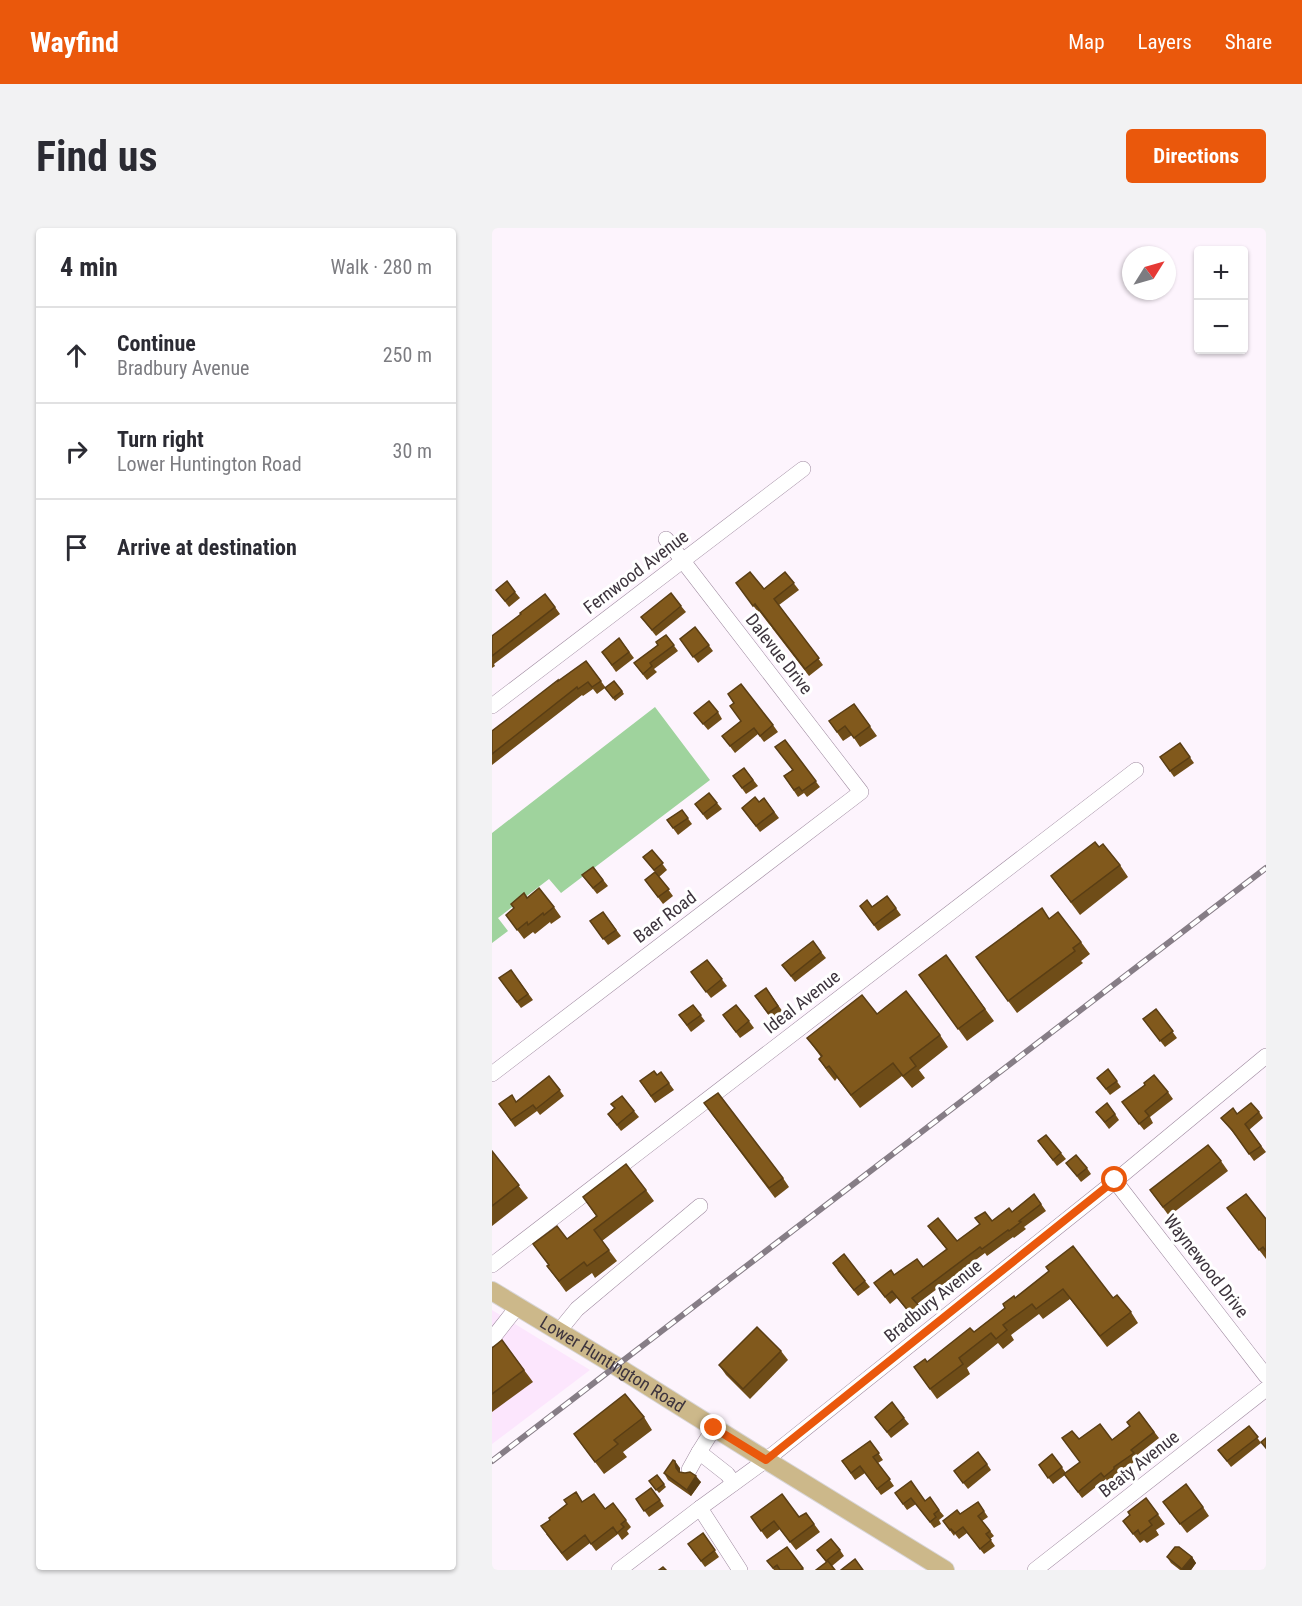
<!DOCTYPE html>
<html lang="en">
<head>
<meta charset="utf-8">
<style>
	:root { --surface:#fff; --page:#f2f2f3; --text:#2b2b33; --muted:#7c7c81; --line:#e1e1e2; --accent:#ea580c }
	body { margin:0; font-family:"Roboto Condensed",sans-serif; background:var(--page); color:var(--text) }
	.controls { position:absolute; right:18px; top:18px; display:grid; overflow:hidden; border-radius:6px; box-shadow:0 2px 4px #0004 }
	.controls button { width:54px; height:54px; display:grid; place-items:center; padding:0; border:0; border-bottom:2px solid var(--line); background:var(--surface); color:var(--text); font:30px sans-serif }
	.compass { position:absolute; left:630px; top:18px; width:54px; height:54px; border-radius:50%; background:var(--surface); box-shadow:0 2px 4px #0004; rotate:53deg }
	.stop { position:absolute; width:18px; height:18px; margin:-14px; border:4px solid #ea580c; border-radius:50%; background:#fff }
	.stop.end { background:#ea580c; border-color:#fff; box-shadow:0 2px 6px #0008 }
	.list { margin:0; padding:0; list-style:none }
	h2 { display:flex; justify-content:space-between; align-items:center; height:78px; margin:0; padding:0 24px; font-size:26px }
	h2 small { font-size:20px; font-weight:400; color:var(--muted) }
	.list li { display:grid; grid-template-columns:39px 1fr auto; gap:18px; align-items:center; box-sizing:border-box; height:96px; padding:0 24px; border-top:2px solid var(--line) }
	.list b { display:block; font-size:22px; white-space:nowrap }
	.list p { margin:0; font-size:20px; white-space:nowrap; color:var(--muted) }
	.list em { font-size:20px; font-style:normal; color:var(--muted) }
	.icon { flex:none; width:33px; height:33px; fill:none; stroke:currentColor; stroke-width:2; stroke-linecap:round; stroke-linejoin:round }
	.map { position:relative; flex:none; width:774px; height:1342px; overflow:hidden; border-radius:6px }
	header { display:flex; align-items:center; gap:36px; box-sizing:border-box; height:84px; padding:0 30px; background:var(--accent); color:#fff }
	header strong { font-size:28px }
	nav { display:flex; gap:33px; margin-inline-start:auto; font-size:21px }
	.intro { display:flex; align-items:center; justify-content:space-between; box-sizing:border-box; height:144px; padding:0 36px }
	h1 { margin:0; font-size:42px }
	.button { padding:15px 27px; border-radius:6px; background:var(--accent); color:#fff; font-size:21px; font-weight:700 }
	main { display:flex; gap:36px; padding:0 36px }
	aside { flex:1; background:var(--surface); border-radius:6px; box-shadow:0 2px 4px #0004 }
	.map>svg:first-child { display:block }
	.built { fill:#fce6fd }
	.forest { fill:#9fd39d }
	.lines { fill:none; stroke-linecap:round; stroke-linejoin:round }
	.minor-casing { stroke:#9e899f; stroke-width:16 }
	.major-casing { stroke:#d8d6d8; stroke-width:20 }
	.minor { stroke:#fff; stroke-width:15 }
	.major { stroke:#ccb88a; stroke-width:18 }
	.rail-casing { stroke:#867d86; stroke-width:6 }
	.rail { stroke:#fff; stroke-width:4; stroke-dasharray:11; stroke-linecap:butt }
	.wall { fill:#6f4d18 }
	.shaded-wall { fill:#5a3e14 }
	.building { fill:#81591c; stroke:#5a3e14; stroke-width:1.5 }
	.route { stroke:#ea580c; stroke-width:8 }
	.labels { text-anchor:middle; stroke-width:6; stroke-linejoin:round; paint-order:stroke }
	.street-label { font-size:18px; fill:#3d343d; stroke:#fff }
</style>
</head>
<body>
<header>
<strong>Wayfind</strong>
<nav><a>Map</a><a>Layers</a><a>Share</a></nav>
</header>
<div class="intro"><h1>Find us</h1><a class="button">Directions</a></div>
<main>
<aside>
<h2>4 min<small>Walk · 280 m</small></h2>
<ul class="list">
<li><svg class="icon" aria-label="ahead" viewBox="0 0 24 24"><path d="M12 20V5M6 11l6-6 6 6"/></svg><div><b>Continue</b><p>Bradbury Avenue</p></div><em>250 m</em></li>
<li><svg class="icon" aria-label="right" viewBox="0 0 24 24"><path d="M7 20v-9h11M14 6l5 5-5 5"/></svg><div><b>Turn right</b><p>Lower Huntington Road</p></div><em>30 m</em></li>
<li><svg class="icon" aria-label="arrive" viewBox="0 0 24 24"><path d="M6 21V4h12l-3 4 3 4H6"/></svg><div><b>Arrive at destination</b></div></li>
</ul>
</aside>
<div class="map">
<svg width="774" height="1342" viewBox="0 0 774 1342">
	<rect width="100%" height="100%" fill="#fdf4fd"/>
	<path class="built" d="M0 1082 98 1142 0 1216Z"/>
	<path class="forest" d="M163 479 218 552 69 665 57 651 6 690 16 703 0 715V605Z"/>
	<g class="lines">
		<g class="minor-casing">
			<g id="minor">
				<path d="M0 478 311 241"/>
				<path d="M0 846 369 564 174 311"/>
				<path d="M623 953 774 1148"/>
				<path d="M0 1037 644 542"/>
				<path d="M67 1103 85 1081 208 978"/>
				<path d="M0 1111 26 1078"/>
				<path d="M222 1200 207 1224 235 1246 242 1255"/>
				<path d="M197 1242 207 1224"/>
				<path d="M208 1280 248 1342"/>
				<path d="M127 1342 208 1280 274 1232 623 953 774 828"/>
				<path d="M543 1342 774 1161"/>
			</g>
		</g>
		<g class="major-casing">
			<g id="major">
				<path id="s1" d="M0 1063 124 1138 274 1232 453 1342"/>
			</g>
		</g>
		<use href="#minor" class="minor"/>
		<use href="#major" class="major"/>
		<g class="rail-casing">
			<path id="rail" d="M0 1233 774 640"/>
		</g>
		<use href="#rail" class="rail"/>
	</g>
	<g class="wall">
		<path d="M293 344 307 362 287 377 331 437 317 448 267 383 266 384 244 355 272 361Z"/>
		<path d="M4 362 23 364 28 370 17 379Z"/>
		<path d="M189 378 194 384 164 408 149 389Z"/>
		<path d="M63 379 68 386 2 436 3 438 0 440V408Z"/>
		<path d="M203 399 221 423 206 435 188 411Z"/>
		<path d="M174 407 186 423 162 441 165 444 155 452 142 435 166 417Z"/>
		<path d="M127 410 142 430 124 444 110 424Z"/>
		<path d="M94 433 114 460 130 463 132 466 123 473 113 460 105 466 101 461 91 468 90 467 0 537V503Z"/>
		<path d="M362 476 385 508 368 519 360 507 351 513 337 493Z"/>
		<path d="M226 484 230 491 216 502 202 485Z"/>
		<path d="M249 493 281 497 286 504 272 514 266 506 243 525 230 508Z"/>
		<path d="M293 512 328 559 315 569 312 565 306 569 292 548 300 542Z"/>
		<path d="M688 515 702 535 682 549 668 529Z"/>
		<path d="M252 540 266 558 254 566 241 548Z"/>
		<path d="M272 570 287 590 268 604 250 580 267 574Z"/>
		<path d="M225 575 230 581 215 592 203 576Z"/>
		<path d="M190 582 200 596 186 607 175 592Z"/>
		<path d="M607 619 628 637 636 649 588 687 559 648Z"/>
		<path d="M160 622 175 642 167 649 181 668 171 676 153 652 163 644 151 629Z"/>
		<path d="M101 639 116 658 105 666 90 647Z"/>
		<path d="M395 668 409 687 386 703 368 678 380 679Z"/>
		<path d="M35 670 62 679 69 689 59 696 58 694 43 706 41 704 32 711 14 687Z"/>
		<path d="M111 684 129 708 116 717 98 693Z"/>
		<path d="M557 691 589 714 598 726 589 733 591 735 525 785 484 729Z"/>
		<path d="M329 724 334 730 303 754 290 737Z"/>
		<path d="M454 727 502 793 475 813 427 747Z"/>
		<path d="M215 732 235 758 219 770 199 744Z"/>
		<path d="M19 742 41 772 29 780 7 750Z"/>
		<path d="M274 760 291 784 280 792 263 768Z"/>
		<path d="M201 777 213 793 199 804 187 787Z"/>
		<path d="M664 781 685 810 673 819 651 791Z"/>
		<path d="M385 786 448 807 456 819 427 842 433 850 420 860 410 848 368 880 345 850 343 853 335 843 327 831 329 829 315 810Z"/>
		<path d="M231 787 257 793 262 800 248 810Z"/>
		<path d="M616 841 629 859 618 867 605 850Z"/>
		<path d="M169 844 182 862 163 875 148 853 165 847Z"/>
		<path d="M57 848 72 868 48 887 45 883 23 899 7 876 24 874Z"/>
		<path d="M676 864 681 871 658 889 661 895 652 902 635 881Z"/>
		<path d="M122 880 142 883 147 889 129 903 116 886Z"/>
		<path d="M604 884 623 886 627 892 617 901Z"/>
		<path d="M767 884 771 890 757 902 774 924 762 933 744 908 729 890 745 886Z"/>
		<path d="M219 885 291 950 297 959 283 970Z"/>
		<path d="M546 913 569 925 574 931 565 938Z"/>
		<path d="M0 923 36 970 0 998Z"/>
		<path d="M729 933 736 943 677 988 658 962Z"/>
		<path d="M595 940 599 946 589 954 579 941Z"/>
		<path d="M154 962 162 973 110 1013 125 1033 103 1050 100 1045 74 1064 55 1038 57 1037 41 1016 75 1011 104 988 91 969Z"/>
		<path d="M542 966 554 983 532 999 534 1001 522 1010 521 1009 495 1028 493 1025 425 1076 432 1085 423 1092 405 1070 398 1076 382 1055 402 1047 431 1039 455 1022 436 998 465 1013 500 993 520 984Z"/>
		<path d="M735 980 774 991V1031Z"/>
		<path d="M345 1042 373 1053 378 1059 366 1068Z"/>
		<path d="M557 1043 621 1070 639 1084 646 1095 615 1119 578 1071 551 1091 547 1086 519 1107 522 1112 511 1121 506 1115 475 1140 478 1146 445 1171 422 1139 435 1134 482 1104 513 1080 523 1070Z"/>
		<path d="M10 1112 41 1154 0 1184V1120Z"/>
		<path d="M289 1123 296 1132 258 1171 234 1147 227 1137Z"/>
		<path d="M647 1184 667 1210 644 1228 646 1231 626 1246 627 1247 616 1255 614 1251 590 1270 573 1247 561 1256 547 1237 560 1226 574 1245 588 1234 587 1211 620 1212 638 1198Z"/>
		<path d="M152 1189 160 1202 131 1224 135 1229 112 1246 82 1206Z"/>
		<path d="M383 1189 412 1190 417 1196 399 1210Z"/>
		<path d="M757 1198 769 1215 739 1239 726 1222Z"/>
		<path d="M378 1213 391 1232 386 1235 402 1258 389 1267 373 1245 363 1252 350 1233Z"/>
		<path d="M495 1236 499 1242 476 1261 462 1243Z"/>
		<path d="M188 1240V1244L209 1254 199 1268 176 1252 172 1245Z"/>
		<path d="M165 1247 174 1259 167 1265 157 1253Z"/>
		<path d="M159 1260 172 1278 157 1289 144 1271Z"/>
		<path d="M403 1265 433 1273 447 1282 452 1288 447 1292 449 1296 442 1300 424 1276 415 1282Z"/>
		<path d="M654 1270 673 1296 664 1302 667 1307 655 1315 652 1312 648 1315 631 1293 638 1287Z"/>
		<path d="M90 1274 113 1281 121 1275 139 1299 135 1303 137 1306 130 1312 126 1306 104 1323 98 1315 75 1333 54 1306Z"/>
		<path d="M486 1274 496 1289 490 1293 502 1308 498 1311 503 1318 492 1326 475 1305 467 1311 463 1306 462 1308 451 1293 468 1286Z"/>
		<path d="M671 1274 711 1279 717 1288 695 1305Z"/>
		<path d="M314 1285 328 1304 304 1322 288 1301 275 1311 259 1289H307Z"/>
		<path d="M211 1305 227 1329 213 1339 196 1316Z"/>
		<path d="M295 1319 312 1342H282L275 1333Z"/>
		<path d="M325 1322H348L352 1328 340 1338 334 1334Z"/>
		<path d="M675 1329H700L704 1335 699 1342H688L679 1335Z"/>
	</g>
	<g class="shaded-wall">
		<path d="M183 1233 188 1240V1246L184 1240Z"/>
		<path d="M204 1248 209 1254 199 1268 195 1262Z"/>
		<path d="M700 1329 704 1335 699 1342H691L690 1341Z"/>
	</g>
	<g class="building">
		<path d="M258 344 272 361 293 344 302 355 282 371 327 430 313 441 263 376 261 378 244 355Z"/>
		<path d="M15 353 23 364 13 373 4 362Z"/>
		<path d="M179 365 189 378 160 402 149 389Z"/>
		<path d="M53 366 63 379 0 428V408L29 386 28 385Z"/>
		<path d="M203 399 217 417 201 429 188 411Z"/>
		<path d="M174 407 182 417 158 435 160 438 151 446 142 435 166 417 164 414Z"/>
		<path d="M127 410 137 424 120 437 110 424Z"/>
		<path d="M94 433 109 453 100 459 96 454 86 461 85 459 0 526V503L66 452V453Z"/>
		<path d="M122 453 130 463 121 470 113 460Z"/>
		<path d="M249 456 281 497 268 508 262 500 238 518 230 508 249 493 238 478 242 475 236 466Z"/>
		<path d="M217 473 226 484 211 496 202 485Z"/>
		<path d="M362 476 378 498 362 510 353 498 345 504 337 493Z"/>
		<path d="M293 512 324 553 310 563 307 559 302 562 292 548 301 542 283 519Z"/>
		<path d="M688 515 698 529 678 543 668 529Z"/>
		<path d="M252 540 261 552 250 560 241 548Z"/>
		<path d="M217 565 225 575 211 586 203 576Z"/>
		<path d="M263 569 267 574 272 570 282 584 264 598 250 580Z"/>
		<path d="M190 582 196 590 181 600 175 592Z"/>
		<path d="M603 614 607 619 611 616 628 637 579 674 559 648Z"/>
		<path d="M160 622 171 635 162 642 151 629Z"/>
		<path d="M101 639 111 652 101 660 90 647Z"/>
		<path d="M163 644 177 661 166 669 153 652Z"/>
		<path d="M47 660 62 679 52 687 51 685 36 697 35 694 25 702 14 687 22 680 19 676 32 665 35 670Z"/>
		<path d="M395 668 404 680 382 697 368 678 375 672 380 679Z"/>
		<path d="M550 680 557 691 566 684 589 714 581 720 583 723 516 773 484 729Z"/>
		<path d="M111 684 124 702 111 711 98 693Z"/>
		<path d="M321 713 329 724 299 748 290 737Z"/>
		<path d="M454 727 493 781 466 801 427 747Z"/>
		<path d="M215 732 230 751 214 764 199 744Z"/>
		<path d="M19 742 36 766 25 774 7 750Z"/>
		<path d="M274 760 286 778 276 785 263 768Z"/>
		<path d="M414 763 448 807 418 830 424 838 411 848 401 835 359 867 337 838 334 840 327 831 330 828 315 810 370 767 385 786Z"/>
		<path d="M201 777 209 787 195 797 187 787Z"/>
		<path d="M244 777 257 793 244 804 231 787Z"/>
		<path d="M664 781 681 803 668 813 651 791Z"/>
		<path d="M616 841 625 853 614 861 605 850Z"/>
		<path d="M162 843 165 847 169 844 177 855 159 868 148 853Z"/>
		<path d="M662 847 676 864 653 883 657 888 647 896 630 874 653 857 652 855Z"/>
		<path d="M57 848 68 862 44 881 41 877 19 892 7 876 20 867 24 874Z"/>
		<path d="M226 865 291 950 277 960 212 875Z"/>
		<path d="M130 868 142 883 125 897 116 886 123 880 119 876Z"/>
		<path d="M615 875 623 886 613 894 604 884Z"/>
		<path d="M759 875 767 884 753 896 769 918 757 926 740 902 729 890 741 880 745 886Z"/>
		<path d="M554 907 569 925 561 932 546 913Z"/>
		<path d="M716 917 729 933 671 979 658 962Z"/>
		<path d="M0 923 27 957 0 978Z"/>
		<path d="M584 927 595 940 585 948 574 935Z"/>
		<path d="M134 936 154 962 102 1002 117 1022 95 1038 92 1034 67 1053 55 1038 57 1037 41 1016 65 998 75 1011 105 988 91 969Z"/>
		<path d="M542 966 549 976 527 993 529 994 517 1003 516 1002 490 1021 488 1019 420 1070 427 1078 418 1085 400 1063 393 1069 382 1055 399 1042 402 1047 425 1031 431 1039 455 1021 436 998 446 990 465 1013 488 996 483 990 493 984 500 993 517 980 520 984Z"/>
		<path d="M754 966 774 991V1023L771 1019 767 1022 735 980Z"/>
		<path d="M581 1018 621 1070 625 1067 639 1084 608 1108 571 1061 544 1081 540 1076 511 1097 515 1102 504 1111 499 1105 467 1130 471 1136 438 1161 422 1139 433 1131 435 1134 478 1100 482 1104 513 1080 511 1076 522 1068 523 1070 557 1043 554 1039Z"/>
		<path d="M352 1026 373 1053 362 1062 341 1035Z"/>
		<path d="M265 1099 289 1123 251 1161 227 1137Z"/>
		<path d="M10 1112 32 1142 0 1166V1120Z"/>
		<path d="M133 1166 152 1189 122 1212 126 1216 103 1234 82 1206Z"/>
		<path d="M400 1174 412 1190 395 1204 383 1189Z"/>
		<path d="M647 1184 662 1204 639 1222 642 1225 622 1239V1241L612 1249 609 1245 586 1264 572 1246 588 1234 570 1210 580 1203 587 1211 608 1196 620 1212 638 1198 635 1194Z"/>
		<path d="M757 1198 766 1209 735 1233 726 1222Z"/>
		<path d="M774 1210V1220L769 1214Z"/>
		<path d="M378 1213 387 1225 381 1229 398 1251 385 1261 368 1238 359 1245 350 1233Z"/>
		<path d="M486 1224 495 1236 471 1255 462 1243Z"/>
		<path d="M560 1226 570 1239 556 1250 547 1237Z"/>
		<path d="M181 1232 183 1233 184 1240 187 1244 193 1245 198 1244 204 1248 195 1262 172 1245Z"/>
		<path d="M165 1247 172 1256 164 1262 157 1253Z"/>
		<path d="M419 1253 433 1273 438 1269 447 1282 442 1286 444 1289 438 1294 419 1270 411 1276 403 1265Z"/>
		<path d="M694 1256 711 1279 688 1296 671 1274Z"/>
		<path d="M159 1260 168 1272 152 1283 144 1271Z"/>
		<path d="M84 1264 90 1274 102 1266 113 1281 121 1275 134 1292 129 1296 132 1299 125 1305 121 1299 99 1316 93 1307 70 1325 49 1298 58 1292 57 1290 75 1276 72 1272Z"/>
		<path d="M290 1266 307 1289 314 1285 322 1296 298 1314 282 1293 269 1303 259 1289Z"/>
		<path d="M654 1270 666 1286 657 1293 660 1297 648 1306 646 1302 641 1306 631 1293 638 1287 636 1284Z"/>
		<path d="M486 1274 492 1283 486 1288 498 1303 494 1306 499 1312 488 1321 471 1299 463 1305 459 1301 458 1302 451 1293 465 1282 468 1286Z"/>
		<path d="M211 1305 223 1322 209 1333 196 1316Z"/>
		<path d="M339 1311 348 1322 334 1333 325 1322Z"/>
		<path d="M295 1319 311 1340 308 1342H288L285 1337 281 1340 275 1333Z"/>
		<path d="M683 1319H687L700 1329 690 1341 675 1329Z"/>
		<path d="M363 1331 371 1342H349Z"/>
		<path d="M336 1333 343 1342H324Z"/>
		<path d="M171 1339 174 1342H167Z"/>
	</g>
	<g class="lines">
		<path class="route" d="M222 1200 274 1232 623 952"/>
	</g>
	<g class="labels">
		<g class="street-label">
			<text transform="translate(144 344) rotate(-37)" y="6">Fernwood Avenue</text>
			<text transform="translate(287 426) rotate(52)" y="6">Dalevue Drive</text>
			<text transform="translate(173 689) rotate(-37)" y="6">Baer Road</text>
			<text transform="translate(310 774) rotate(-38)" y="6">Ideal Avenue</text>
			<text transform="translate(714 1038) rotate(52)" y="6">Waynewood Drive</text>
			<text transform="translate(441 1073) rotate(-39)" y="6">Bradbury Avenue</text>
			<text dy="6" stroke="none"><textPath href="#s1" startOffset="141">Lower Huntington Road</textPath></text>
			<text transform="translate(647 1236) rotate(-38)" y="6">Beaty Avenue</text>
		</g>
	</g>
</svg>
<div class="controls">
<button>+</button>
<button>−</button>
</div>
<svg class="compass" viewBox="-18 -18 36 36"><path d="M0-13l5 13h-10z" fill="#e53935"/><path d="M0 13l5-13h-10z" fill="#7c7c81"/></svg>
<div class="stop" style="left:623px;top:952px"></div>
<div class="stop end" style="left:222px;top:1200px"></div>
</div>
</main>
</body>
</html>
